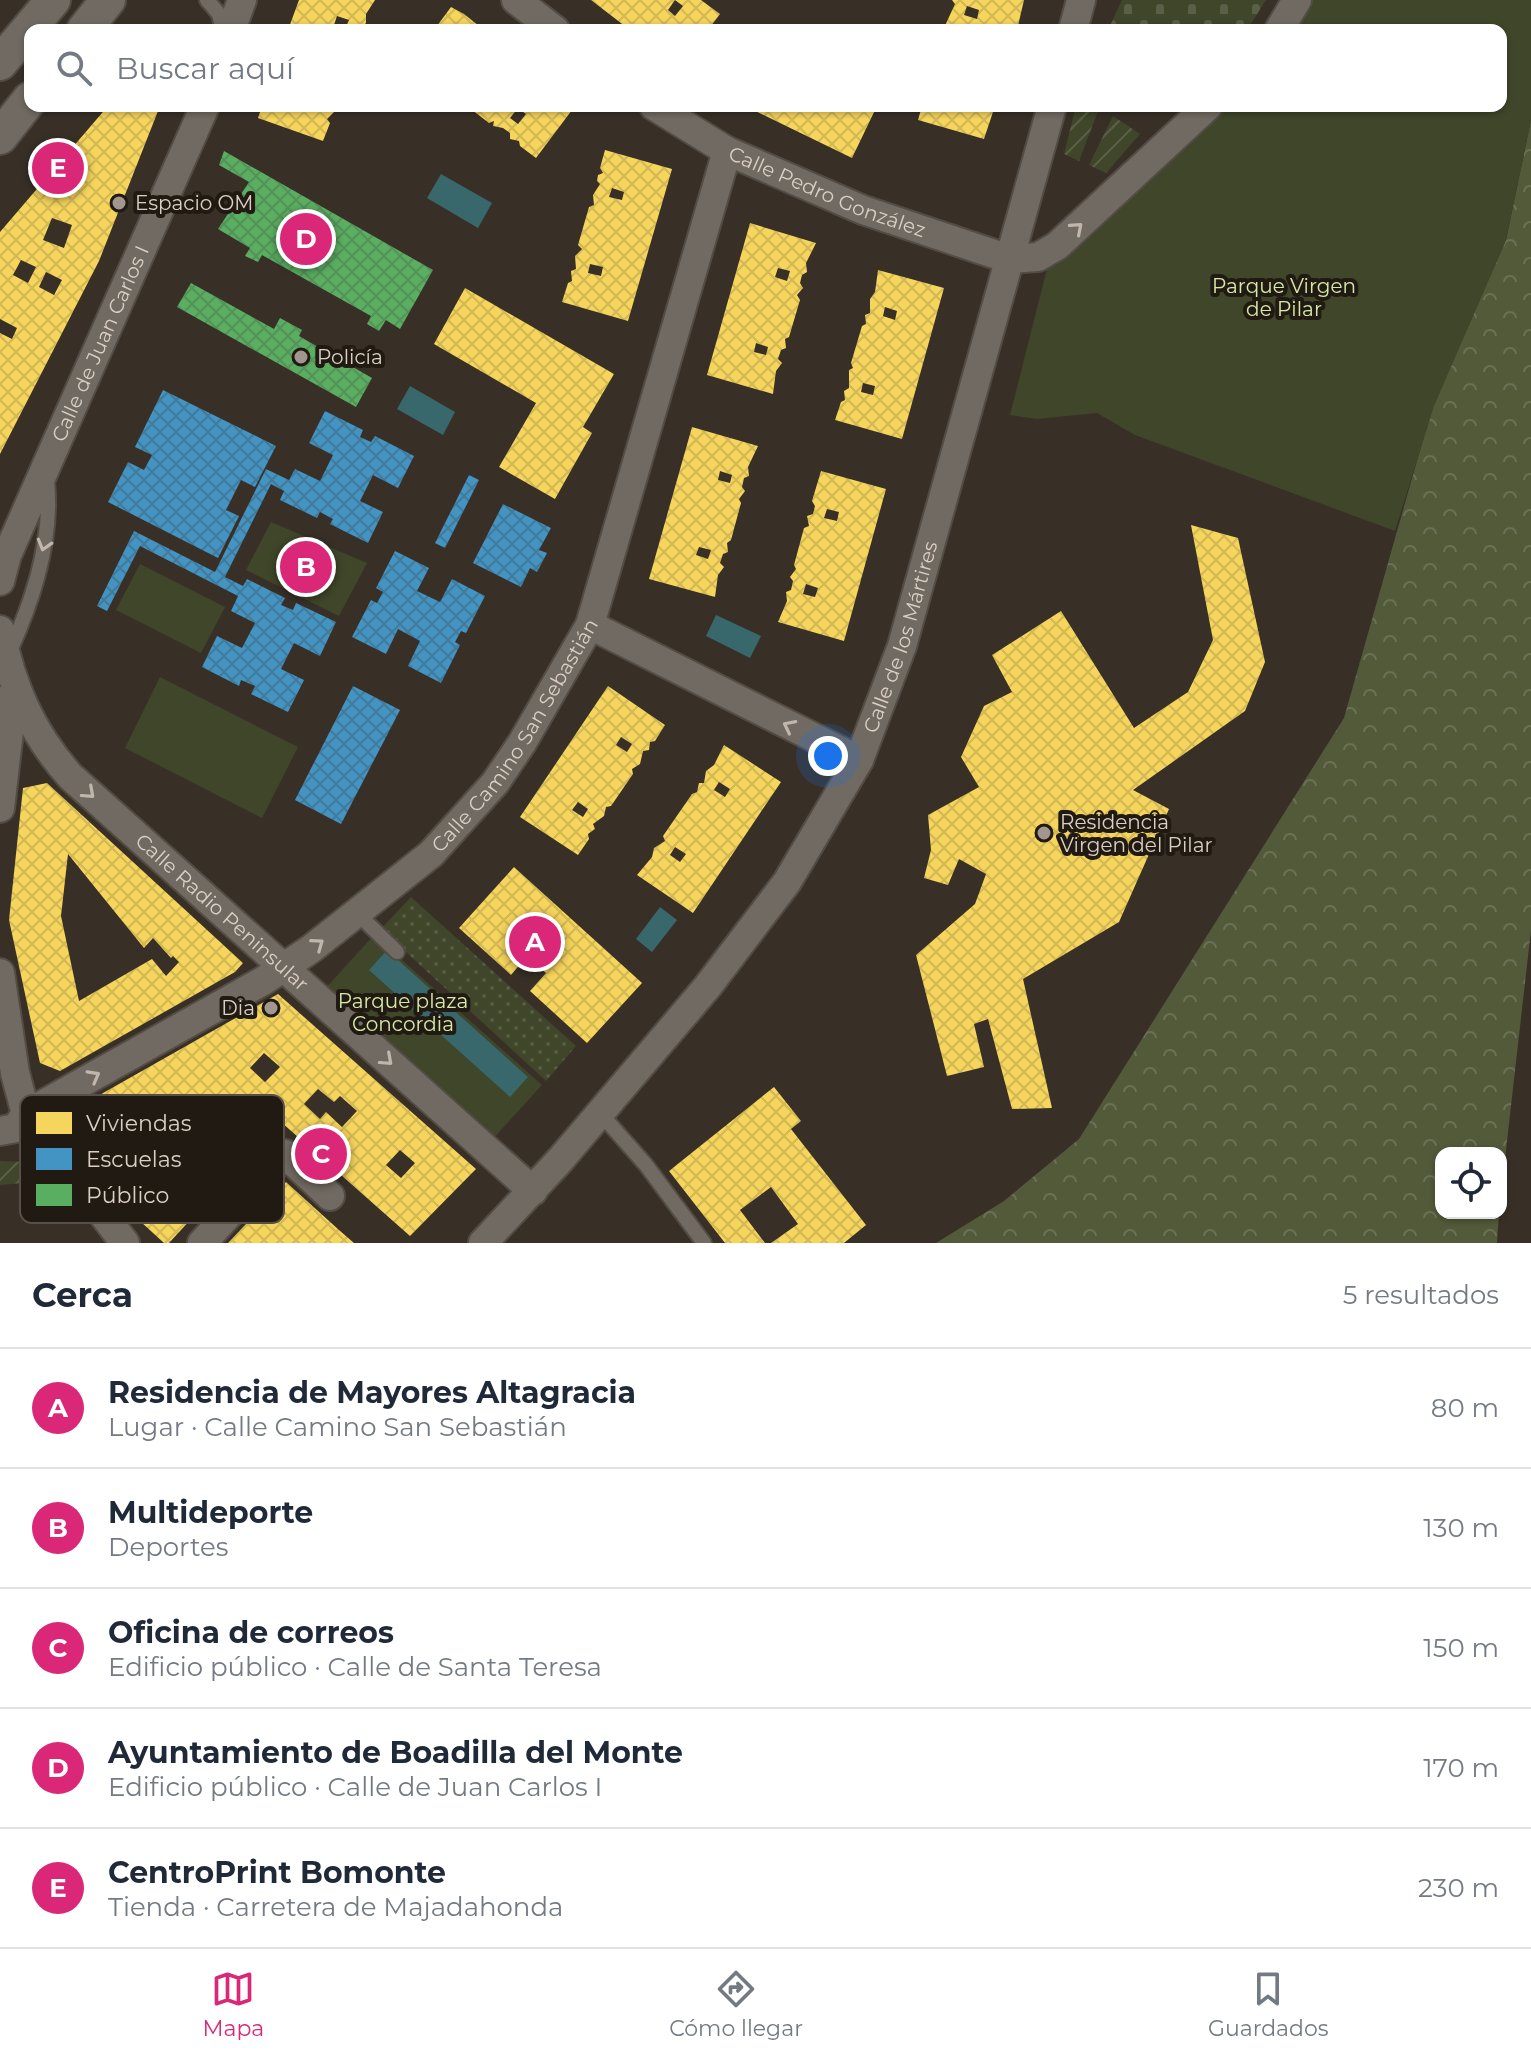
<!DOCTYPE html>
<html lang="es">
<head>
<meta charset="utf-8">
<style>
	:root { --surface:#fff; --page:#f2f2f3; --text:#1f2937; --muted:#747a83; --line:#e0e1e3; --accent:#db2777 }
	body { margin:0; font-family:Montserrat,sans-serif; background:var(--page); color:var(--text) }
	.controls { position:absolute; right:24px; bottom:24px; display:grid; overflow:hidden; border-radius:16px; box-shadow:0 2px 6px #0004 }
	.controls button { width:72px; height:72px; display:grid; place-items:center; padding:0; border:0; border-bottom:2px solid var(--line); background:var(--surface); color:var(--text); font:40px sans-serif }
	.you { position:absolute; left:828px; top:756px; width:28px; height:28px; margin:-20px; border:6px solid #fff; border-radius:50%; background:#1a73e8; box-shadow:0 0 0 12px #1a73e833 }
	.badge { display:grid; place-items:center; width:52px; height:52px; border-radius:50%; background:var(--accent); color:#fff; font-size:26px; font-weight:700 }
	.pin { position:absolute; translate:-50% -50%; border:4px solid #fff; box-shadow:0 2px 8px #0006 }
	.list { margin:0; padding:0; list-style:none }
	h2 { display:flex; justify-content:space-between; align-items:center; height:104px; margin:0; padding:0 32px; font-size:34px }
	h2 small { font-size:26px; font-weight:400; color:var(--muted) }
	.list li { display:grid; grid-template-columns:52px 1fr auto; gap:24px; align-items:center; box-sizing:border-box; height:120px; padding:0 32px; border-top:2px solid var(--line) }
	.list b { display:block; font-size:30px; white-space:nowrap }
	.list p { margin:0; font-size:26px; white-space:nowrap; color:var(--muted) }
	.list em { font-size:26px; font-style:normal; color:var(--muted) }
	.icon { flex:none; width:44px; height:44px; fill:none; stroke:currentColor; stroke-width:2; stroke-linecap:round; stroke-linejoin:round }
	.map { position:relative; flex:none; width:1531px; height:1243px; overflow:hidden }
	.search { position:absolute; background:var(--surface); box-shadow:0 2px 6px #0004; left:24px; right:24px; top:24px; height:88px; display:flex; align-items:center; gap:20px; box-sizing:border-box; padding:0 28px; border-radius:16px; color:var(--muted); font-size:30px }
	.sheet { height:704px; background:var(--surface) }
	nav { display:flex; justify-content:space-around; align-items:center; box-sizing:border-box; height:112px; border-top:2px solid var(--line); background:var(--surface); font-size:22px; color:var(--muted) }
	nav a { display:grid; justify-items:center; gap:4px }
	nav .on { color:var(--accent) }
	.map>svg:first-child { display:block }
	.grass { fill:url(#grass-dots) }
	.forest { fill:url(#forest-crowns) }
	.cemetery { fill:url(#cemetery-stones) }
	.park { fill:#3f4629 }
	.garden { fill:url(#garden-furrows) }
	.water { fill:#38676c }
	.homes { fill:url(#homes-cross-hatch); fill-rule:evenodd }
	.schools { fill:url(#schools-cross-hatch) }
	.public { fill:url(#public-cross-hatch) }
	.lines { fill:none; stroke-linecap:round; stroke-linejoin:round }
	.service-casing { stroke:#534c44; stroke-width:18 }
	.minor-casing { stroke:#534c44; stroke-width:32 }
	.tertiary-casing { stroke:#534c44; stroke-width:38 }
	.service { stroke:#716a62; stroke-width:14 }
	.minor { stroke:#716a62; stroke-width:28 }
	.tertiary { stroke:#716a62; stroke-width:34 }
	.oneway { stroke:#c0b6ac }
	.poi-dot { fill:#a1978e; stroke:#211a12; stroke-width:3 }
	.labels { text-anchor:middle; stroke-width:8; stroke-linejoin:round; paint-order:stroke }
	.street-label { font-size:20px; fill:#dacfc5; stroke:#211a12 }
	.poi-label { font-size:20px; fill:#dacfc5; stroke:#211a12; text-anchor:start }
	.park-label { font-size:20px; fill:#d5e9a8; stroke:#211a12 }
	.key { fill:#211a12; stroke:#585048; stroke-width:2 }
	.key-label { font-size:22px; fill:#dacfc5 }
</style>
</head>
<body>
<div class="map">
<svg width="1531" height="1243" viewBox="0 0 1531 1243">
	<defs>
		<pattern id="grass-dots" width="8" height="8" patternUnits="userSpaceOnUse" patternTransform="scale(2)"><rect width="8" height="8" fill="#3f4629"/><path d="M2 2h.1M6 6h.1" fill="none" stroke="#5a6047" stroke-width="1.8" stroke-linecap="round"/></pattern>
		<pattern id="forest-crowns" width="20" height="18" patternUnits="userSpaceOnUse" patternTransform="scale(2)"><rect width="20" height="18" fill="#525a3a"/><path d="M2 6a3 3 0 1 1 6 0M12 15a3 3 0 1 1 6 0" fill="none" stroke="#6a7155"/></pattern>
		<pattern id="cemetery-stones" width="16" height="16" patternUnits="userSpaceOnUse" patternTransform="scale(2)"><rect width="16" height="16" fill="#3f4629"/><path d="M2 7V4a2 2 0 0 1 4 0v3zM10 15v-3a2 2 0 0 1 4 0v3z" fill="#5a6047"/></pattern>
		<pattern id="garden-furrows" width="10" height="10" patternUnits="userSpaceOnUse" patternTransform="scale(2)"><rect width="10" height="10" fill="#3f4629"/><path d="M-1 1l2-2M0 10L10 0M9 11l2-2" fill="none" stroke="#5a6047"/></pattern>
		<pattern id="homes-cross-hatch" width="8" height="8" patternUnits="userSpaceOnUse" patternTransform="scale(2)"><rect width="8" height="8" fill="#f6d55c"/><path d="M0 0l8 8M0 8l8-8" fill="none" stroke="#d2b755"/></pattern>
		<pattern id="schools-cross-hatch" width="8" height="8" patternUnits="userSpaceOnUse" patternTransform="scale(2)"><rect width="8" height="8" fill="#4393c3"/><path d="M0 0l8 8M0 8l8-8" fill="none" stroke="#427a9a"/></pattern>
		<pattern id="public-cross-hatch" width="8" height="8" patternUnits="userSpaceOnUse" patternTransform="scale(2)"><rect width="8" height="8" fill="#5aae61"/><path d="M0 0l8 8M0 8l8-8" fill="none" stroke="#549258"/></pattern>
	</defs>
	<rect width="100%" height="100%" fill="#383027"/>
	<path class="grass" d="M411 897 576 1046 546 1081 381 929Z"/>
	<path class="forest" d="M1531 120V930L1501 1194V1153H1441V1213H1499L1497 1243H936L1004 1201 1079 1139 1344 718 1432 408 1506 240Z"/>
	<path class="cemetery" d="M1122 0H1266L1247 30H1108Z"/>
	<g class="park">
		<path d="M1306 0H1531V120L1506 240 1434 406 1395 531 1135 435 1097 413 1037 419 1010 415 1049 261 1221 106H1501V30H1289Z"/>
		<path d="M271 522 367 563 339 616 246 570Z"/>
		<path d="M140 564 225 607 201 653 116 610Z"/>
		<path d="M160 677 298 747 262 818 125 748Z"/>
		<path d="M374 935 542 1085 490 1142 322 992Z"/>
	</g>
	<g class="garden">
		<path d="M1076 106H1100L1079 161 1064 154Z"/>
		<path d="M1113 116 1140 134 1106 173 1089 165Z"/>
		<path d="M0 1161 28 1162 44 1172 35 1182 0 1185Z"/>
	</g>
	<g class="water">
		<path d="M441 174 492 203 478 228 427 198Z"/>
		<path d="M410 386 455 412 443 435 397 409Z"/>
		<path d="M716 615 761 636 750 658 706 636Z"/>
		<path d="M660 907 677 920 652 952 636 939Z"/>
		<path d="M387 950 528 1077 510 1097 369 970Z"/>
	</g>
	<g class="homes">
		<path d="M299 0H375L366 14V23L359 30H288ZM337 16 349 20 345 29 334 25Z"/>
		<path d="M591 0H701L720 14 708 30H630ZM675 0 683 6 675 16 668 10Z"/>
		<path d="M952 0H1024L1017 30H943L955 4ZM967 6 979 10 977 19 964 15Z"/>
		<path d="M451 7 464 14 484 30H434Z"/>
		<path d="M108 106H160L99 261 0 454V333L12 339 17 328 0 319V232ZM52 218 72 225 64 248 43 240ZM21 260 36 267 28 283 13 275ZM46 272 62 280 54 295 39 287Z"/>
		<path d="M262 106H331L334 112 327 119 330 123 323 141 258 118Z"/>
		<path d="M467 106H575L536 158 520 146 519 141 510 139V133L503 128 493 126 494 121 489 123ZM518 108 526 114 518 124 510 118Z"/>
		<path d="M745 106 838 108 877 106 852 158Z"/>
		<path d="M922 106H995L984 139 918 120Z"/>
		<path d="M605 150 672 169 628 321 562 302 568 283 572 281 571 271 576 269 575 256 582 249 578 245 589 207 594 205 593 195 600 184 597 181 598 175 603 173 600 168ZM612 188 624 192 622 200 609 197ZM590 264 603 267 601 276 588 273Z"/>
		<path d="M750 223 816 243 806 263 807 272 802 275 800 283 803 288 797 295 800 300 789 337 785 339 786 348 781 350 778 359 782 363 776 371 773 394 707 375ZM778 268 790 271 787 281 775 277ZM756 343 768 347 766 355 754 352Z"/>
		<path d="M878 270 944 288 902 439 835 420 841 402 845 400 844 391 849 388V370L853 368 851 363 862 326 866 324 865 315 870 313V299L875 292ZM885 307 897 311 895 320 883 316ZM863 383 875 386 873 395 861 392Z"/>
		<path d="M465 288 614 374 583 427 592 433 555 499 499 467 536 403 434 344Z"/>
		<path d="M692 427 758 446 748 467 749 476 744 478 742 487 745 491 739 499 741 503 731 540 727 543 728 552 723 554 720 563 724 567 718 575 715 597 649 579ZM720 471 732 475 730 483 718 480ZM699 547 711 550 708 559 696 555Z"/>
		<path d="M821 471 886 489 844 641 778 622 787 601 786 592 791 590 793 581 790 577 796 569 794 565 804 528 809 526 807 516 813 514 815 506 812 501ZM827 509 839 512 837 521 824 518ZM806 584 818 588 815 597 803 594Z"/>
		<path d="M1191 525 1238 538 1265 662 1245 711 1133 790 1169 809 1119 922 1023 979 1052 1108 1012 1109 988 1019 974 1024 984 1067 947 1076 916 955 975 904 986 874 959 859 948 885 924 878 931 850 928 815 979 787 961 757 984 706 1012 692 992 655 1061 611 1134 728 1188 692 1213 640Z"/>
		<path d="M608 686 665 725 655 741 650 742 649 750 643 751 640 764 632 769 633 774 611 806 606 807 604 816 593 824 595 829 588 834 589 839 578 855 520 817ZM621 737 632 744 627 752 616 745ZM578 802 588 809 583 817 572 810Z"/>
		<path d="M724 745 781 782 693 913 637 875 652 857 654 848 665 841 663 836 692 794 697 792 699 783H704L706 771 714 765ZM719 782 730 789 725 797 714 790ZM675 847 686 854 680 862 670 855Z"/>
		<path d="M47 783 243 963 235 972 60 1071 40 1063 9 920 23 788ZM68 854 144 948 153 938 171 958 173 956 179 962 166 976 152 959 79 1001 61 916Z"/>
		<path d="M514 867 642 983 587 1043 530 991 546 973 527 956 511 975 459 928Z"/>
		<path d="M278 994 476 1169 410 1236 281 1122 251 1155 191 1098 181 1105 184 1109 92 1164 66 1114ZM264 1053 280 1067 265 1082 250 1068ZM318 1089 334 1102 340 1096 357 1111 342 1127 326 1112 320 1119 304 1104ZM400 1150 415 1163 401 1178 386 1165Z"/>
		<path d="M774 1087 801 1121 791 1129 866 1225 844 1243H771L798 1224 771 1187 740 1210 765 1243H725L669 1171Z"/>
		<path d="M187 1136 197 1145 209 1139 239 1167 169 1243H164L128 1210 108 1185 131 1158 169 1192 183 1178 166 1158Z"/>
		<path d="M286 1182 339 1230 354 1243H228Z"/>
	</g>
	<g class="schools">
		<path d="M163 390 276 446 255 487 241 480 226 510 239 516 218 558 108 502 128 462 144 470 152 455 135 447Z"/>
		<path d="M325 411 363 430 360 437 371 442 375 436 414 456 398 488 373 475 360 501 383 512 368 543 330 524 333 519 320 512 317 518 280 500 284 491 271 484 225 577 243 586 247 579 285 598 281 605 293 610 296 603 336 622 320 656 294 643 281 669 304 680 288 712 251 694 255 686 241 680 239 686 202 667 217 636 242 648 255 623 231 611 238 596 140 546 107 611 97 606 134 531 215 572 266 469 289 480 295 469 320 481 333 455 309 443Z"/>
		<path d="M469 475 479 480 445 548 435 543Z"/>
		<path d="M503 504 551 528 539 550 547 553 537 572 530 568 521 587 473 563Z"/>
		<path d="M395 551 429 568 417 591 440 602 452 579 485 596 466 633 461 631 455 642 460 645 441 683 408 666 420 641 398 629 386 654 352 637 371 600 377 603 383 592 376 588Z"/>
		<path d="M353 686 400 710 341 824 295 800Z"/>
	</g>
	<g class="public">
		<path d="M224 151 433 270 400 329 386 320 379 331 367 324 371 316 262 255 258 262 245 256 250 248 218 229 249 182 219 165Z"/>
		<path d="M191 283 274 329 280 318 302 330 299 336 372 378 356 407 177 307Z"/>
	</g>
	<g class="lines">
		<g class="service-casing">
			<g id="service">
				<path d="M207 0 219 14 223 30"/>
				<path d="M9 653C33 601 53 538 47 481"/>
				<path d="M359 915 397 952"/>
				<path d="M600 1113 646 1165 704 1243"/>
			</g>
		</g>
		<g class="minor-casing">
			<g id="minor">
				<path d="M516 0 555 30"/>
				<path d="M231 30 242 0"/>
				<path d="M1073 30 1081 0"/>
				<path d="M1279 30 1297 0"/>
				<path id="s1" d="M654 106 727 151 863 210 1009 259 1038 257 1057 246 1208 106"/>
				<path id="s2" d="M0 581 7 555 205 106"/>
				<path d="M590 625 859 760"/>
				<path id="s3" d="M0 630C12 687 31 732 70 776L533 1191"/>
				<path d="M0 701 9 731 0 808"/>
				<path d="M0 973 15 1073 26 1114 125 1243"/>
				<path id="s4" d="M0 1131 16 1128 26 1114 263 981 311 949 431 854 495 783 522 743 590 625 727 151"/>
				<path d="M202 1243 285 1154 330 1196"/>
				<path id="s5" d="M483 1243 561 1159 708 986 787 882 859 760 902 646 1052 106"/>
			</g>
		</g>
		<g class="tertiary-casing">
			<g id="tertiary">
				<path d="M84 30 108 0"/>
				<path d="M0 63 53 0"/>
				<path d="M0 137 30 99"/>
			</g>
		</g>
		<use href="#service" class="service"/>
		<use href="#minor" class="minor"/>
		<use href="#tertiary" class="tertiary"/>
	</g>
	<defs><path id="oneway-chevron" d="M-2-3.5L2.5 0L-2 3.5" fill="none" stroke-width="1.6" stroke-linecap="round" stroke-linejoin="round" transform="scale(2)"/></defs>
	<g class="oneway">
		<use href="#oneway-chevron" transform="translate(1077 228) rotate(-41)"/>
		<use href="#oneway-chevron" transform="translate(44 545) rotate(106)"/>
		<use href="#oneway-chevron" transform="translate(789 726) rotate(-153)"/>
		<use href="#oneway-chevron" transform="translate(89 793) rotate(42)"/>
		<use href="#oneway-chevron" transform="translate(318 944) rotate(-36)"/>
		<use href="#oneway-chevron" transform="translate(387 1060) rotate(42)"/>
		<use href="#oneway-chevron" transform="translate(94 1076) rotate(-29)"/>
	</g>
	<g class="poi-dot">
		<circle cx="119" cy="203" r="8"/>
		<circle cx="301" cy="357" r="8"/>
		<circle cx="1044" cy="833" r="8"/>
		<circle cx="271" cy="1008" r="8"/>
	</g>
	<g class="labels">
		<g class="street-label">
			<text dy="7" stroke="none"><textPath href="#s1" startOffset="194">Calle Pedro González</textPath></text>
			<text dy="7" stroke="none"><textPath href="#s2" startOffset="258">Calle de Juan Carlos I</textPath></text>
			<text dy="7" stroke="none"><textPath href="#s5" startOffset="744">Calle de los Mártires</textPath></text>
			<text dy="7" stroke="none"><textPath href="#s4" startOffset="662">Calle Camino San Sebastián</textPath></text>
			<text dy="7" stroke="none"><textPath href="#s3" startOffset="368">Calle Radio Peninsular</textPath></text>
		</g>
		<g class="poi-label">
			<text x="135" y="210">Espacio OM</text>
			<text x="317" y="364">Policía</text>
			<text x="1060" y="829">Residencia<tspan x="1060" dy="23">Virgen del Pilar</tspan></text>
			<text x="255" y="1015" text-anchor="end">Dia</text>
		</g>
		<g class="park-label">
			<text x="1284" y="293">Parque Virgen<tspan x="1284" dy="23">de Pilar</tspan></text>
			<text x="403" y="1008">Parque plaza<tspan x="403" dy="23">Concordia</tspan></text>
		</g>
	</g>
	<rect x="20" y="1095" width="264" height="128" rx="12" class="key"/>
	<rect x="36" y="1112" width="36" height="22" fill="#f6d55c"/>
	<rect x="36" y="1148" width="36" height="22" fill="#4393c3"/>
	<rect x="36" y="1184" width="36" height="22" fill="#5aae61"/>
	<g class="key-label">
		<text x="86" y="1131">Viviendas</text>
		<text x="86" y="1167">Escuelas</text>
		<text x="86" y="1203">Público</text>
	</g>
</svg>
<div class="controls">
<button><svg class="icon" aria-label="locate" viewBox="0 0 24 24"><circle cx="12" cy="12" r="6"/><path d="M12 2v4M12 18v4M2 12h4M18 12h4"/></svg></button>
</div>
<div class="you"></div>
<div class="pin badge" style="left:535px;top:942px">A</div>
<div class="pin badge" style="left:306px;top:567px">B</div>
<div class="pin badge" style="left:321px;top:1154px">C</div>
<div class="pin badge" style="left:306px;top:239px">D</div>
<div class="pin badge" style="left:58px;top:168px">E</div>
<div class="search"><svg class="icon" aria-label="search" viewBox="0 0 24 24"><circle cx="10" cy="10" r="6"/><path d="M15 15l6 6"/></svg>Buscar aquí</div>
</div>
<section class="sheet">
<h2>Cerca<small>5 resultados</small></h2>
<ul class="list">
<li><span class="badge">A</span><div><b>Residencia de Mayores Altagracia</b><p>Lugar · Calle Camino San Sebastián</p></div><em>80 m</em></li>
<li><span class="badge">B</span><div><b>Multideporte</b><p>Deportes</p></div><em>130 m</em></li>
<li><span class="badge">C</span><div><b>Oficina de correos</b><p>Edificio público · Calle de Santa Teresa</p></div><em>150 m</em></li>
<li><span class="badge">D</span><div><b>Ayuntamiento de Boadilla del Monte</b><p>Edificio público · Calle de Juan Carlos I</p></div><em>170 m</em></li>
<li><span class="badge">E</span><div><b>CentroPrint Bomonte</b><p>Tienda · Carretera de Majadahonda</p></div><em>230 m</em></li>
</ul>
</section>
<nav>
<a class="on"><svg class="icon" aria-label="map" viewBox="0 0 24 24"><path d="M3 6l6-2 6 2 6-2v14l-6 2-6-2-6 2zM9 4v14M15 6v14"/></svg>Mapa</a>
<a><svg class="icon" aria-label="directions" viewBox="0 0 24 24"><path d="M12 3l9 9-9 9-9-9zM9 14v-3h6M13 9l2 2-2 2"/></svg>Cómo llegar</a>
<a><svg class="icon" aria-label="saved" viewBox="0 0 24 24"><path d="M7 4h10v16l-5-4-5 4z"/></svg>Guardados</a>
</nav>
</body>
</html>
